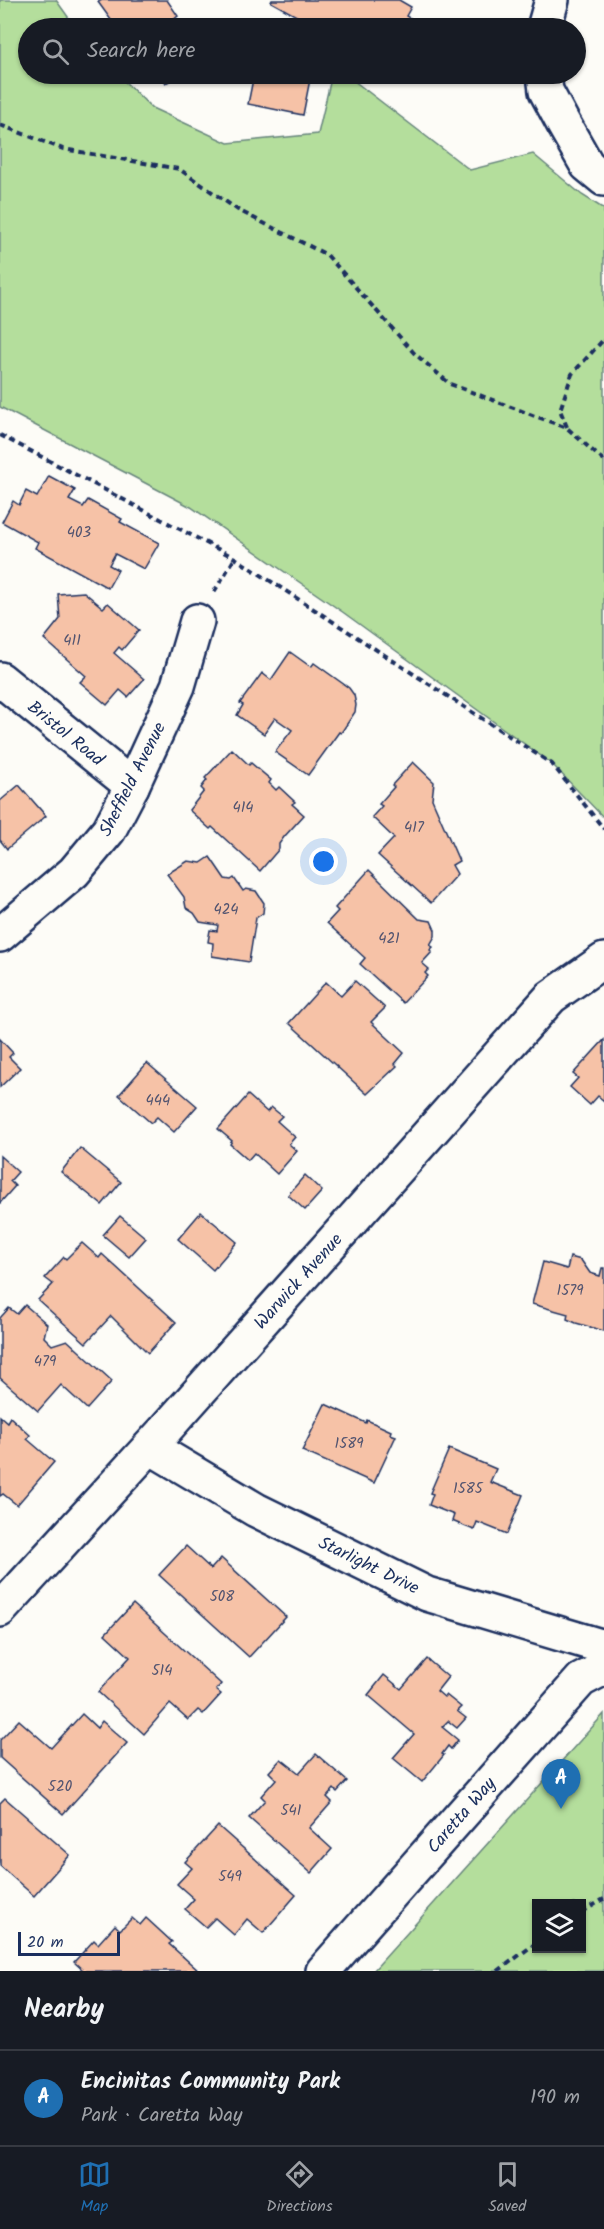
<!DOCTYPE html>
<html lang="en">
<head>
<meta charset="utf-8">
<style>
	:root { --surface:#171b24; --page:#242831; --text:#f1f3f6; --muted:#9ea1a6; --line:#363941; --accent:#1f6fb2 }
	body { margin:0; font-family:Kalam,sans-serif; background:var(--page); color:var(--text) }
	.controls { position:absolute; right:18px; bottom:18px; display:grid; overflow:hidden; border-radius:0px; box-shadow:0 2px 4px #0004 }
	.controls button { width:54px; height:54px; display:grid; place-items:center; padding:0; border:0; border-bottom:2px solid var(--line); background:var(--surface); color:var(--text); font:30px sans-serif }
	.scale { position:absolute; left:18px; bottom:15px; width:102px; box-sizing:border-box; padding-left:6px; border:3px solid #1b2f5e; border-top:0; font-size:16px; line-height:21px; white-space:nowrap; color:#1b2f5e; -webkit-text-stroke:4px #fdfcf7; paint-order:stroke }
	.you { position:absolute; left:324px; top:862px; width:21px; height:21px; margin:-15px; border:4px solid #fff; border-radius:50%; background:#1a73e8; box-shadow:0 0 0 9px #1a73e833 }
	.badge { display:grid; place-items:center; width:39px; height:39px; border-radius:50%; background:var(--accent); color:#fff; font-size:20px; font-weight:700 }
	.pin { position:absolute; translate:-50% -50px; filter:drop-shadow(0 2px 3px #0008) }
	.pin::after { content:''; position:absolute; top:32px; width:21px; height:18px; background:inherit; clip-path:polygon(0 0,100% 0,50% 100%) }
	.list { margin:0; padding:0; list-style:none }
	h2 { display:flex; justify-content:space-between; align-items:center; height:78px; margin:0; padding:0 24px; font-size:26px }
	h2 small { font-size:20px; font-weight:400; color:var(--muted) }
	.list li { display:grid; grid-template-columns:39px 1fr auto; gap:18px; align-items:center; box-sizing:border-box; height:96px; padding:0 24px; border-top:2px solid var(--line) }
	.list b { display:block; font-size:22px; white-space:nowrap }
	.list p { margin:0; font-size:20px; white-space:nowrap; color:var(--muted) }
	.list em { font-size:20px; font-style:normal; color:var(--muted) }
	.icon { flex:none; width:33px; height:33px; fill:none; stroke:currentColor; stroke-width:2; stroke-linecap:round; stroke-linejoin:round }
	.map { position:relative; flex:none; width:604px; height:1971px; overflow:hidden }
	.search { position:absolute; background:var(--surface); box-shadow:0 2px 4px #0004; left:18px; right:18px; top:18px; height:66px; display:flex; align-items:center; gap:15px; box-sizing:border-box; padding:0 21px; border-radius:33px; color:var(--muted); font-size:22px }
	.sheet { height:174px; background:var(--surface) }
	nav { display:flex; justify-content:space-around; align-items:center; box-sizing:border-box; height:84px; border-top:2px solid var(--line); background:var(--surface); font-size:16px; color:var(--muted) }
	nav a { display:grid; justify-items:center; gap:3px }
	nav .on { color:var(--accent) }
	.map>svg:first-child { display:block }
	.green { fill:#b4de9c; stroke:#68867d; stroke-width:1.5; fill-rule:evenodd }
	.building { fill:#f6c2a7; stroke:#1b2f5e; stroke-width:1.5 }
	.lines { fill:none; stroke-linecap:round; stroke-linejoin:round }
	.minor-casing { stroke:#1b2f5e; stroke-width:38 }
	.path { stroke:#1b2f5e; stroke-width:4; stroke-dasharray:6 4.5; stroke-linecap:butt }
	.minor { stroke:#fdfcf7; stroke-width:33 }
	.labels { text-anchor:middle; stroke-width:4.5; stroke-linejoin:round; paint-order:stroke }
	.number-label { font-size:15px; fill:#525470 }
	.street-label { font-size:18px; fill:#1b2f5e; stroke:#fdfcf7 }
</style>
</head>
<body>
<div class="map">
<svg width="604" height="1971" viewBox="0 0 604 1971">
	<rect width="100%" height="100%" fill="#fdfcf7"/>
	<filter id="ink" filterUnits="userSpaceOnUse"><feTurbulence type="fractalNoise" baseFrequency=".0167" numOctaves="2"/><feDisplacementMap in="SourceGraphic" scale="12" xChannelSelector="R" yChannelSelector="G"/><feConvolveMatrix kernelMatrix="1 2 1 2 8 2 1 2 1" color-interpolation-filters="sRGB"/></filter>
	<g filter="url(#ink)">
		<g class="green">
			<path d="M0 0H56L76 28H28V74H117L152 108 228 143 318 134 332 74H345L470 170 533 154 582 195 604 209V818L552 764 344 613 191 507 0 407Z"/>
			<path d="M604 1714V1971H373ZM536 1904H582V1948H536Z"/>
		</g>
		<g class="building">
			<path d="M102 0H167L178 16 171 22 175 28H107L114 24 98 2Z"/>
			<path d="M272 0H399L411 7 406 16 411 19 406 28H318L271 2Z"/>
			<path d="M160 74H181L166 83Z"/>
			<path d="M254 74H311L303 115 248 104Z"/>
			<path d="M49 476 75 490 69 500 83 507 88 500 122 519 120 522 159 543 144 569 115 554 109 565 118 570 108 588 35 548 38 542 2 522 13 501 19 505 26 491 37 497Z"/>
			<path d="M84 592 103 608 108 603 139 630 122 650 119 647 114 653 144 679 128 697 120 690 107 705 80 682 86 676 44 639 60 619 58 594Z"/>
			<path d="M290 652 311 667 314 663 349 688 354 695 356 705 355 712 341 733 339 732 308 775 275 752 292 730 275 718 264 734 237 715 243 705 240 703 262 673 271 680Z"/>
			<path d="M232 749 249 765 251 763 271 780 269 783 276 790 279 787 295 802 292 804 304 815 284 837 279 844V849L260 871 212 827 210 829 189 810 204 791 201 788 207 780 205 778Z"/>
			<path d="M413 762 434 782 432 799 459 861 452 865 457 874 431 903 378 855 394 838 372 817 382 806 379 804 394 787 392 785Z"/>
			<path d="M19 785 46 816 7 849 0 840V801Z"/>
			<path d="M210 857 225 879 231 880 234 878 243 891 246 889 256 891 264 903 263 913 256 918 249 962 212 956 213 943 208 942 210 930 217 931 218 925 200 922 194 913 186 908 184 897 167 874 188 861 201 863Z"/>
			<path d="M369 870 419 919 431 921 435 930V936L430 945 433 947 430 950 432 952 422 963 429 969 425 973 428 976 403 1003 360 964 365 958 327 923 338 911 335 908Z"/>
			<path d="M355 981 385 1008 371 1022 404 1053 395 1064 397 1066 367 1094 289 1023 326 982 341 996Z"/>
			<path d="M0 1039 13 1053 9 1057 20 1068 0 1087Z"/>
			<path d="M604 1040V1101L598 1096 590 1105 570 1087 578 1078 573 1074Z"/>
			<path d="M147 1063 197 1106 174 1132 157 1117 151 1123 119 1095Z"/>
			<path d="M248 1095 267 1112 271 1107 282 1116 277 1121 295 1137 289 1144 297 1151 277 1174 254 1153 248 1160 230 1144 232 1141 218 1129Z"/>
			<path d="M80 1148 121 1182 102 1205 61 1172Z"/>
			<path d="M0 1156 18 1172 10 1181 15 1186 0 1203Z"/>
			<path d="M305 1175 322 1191 305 1210 288 1195Z"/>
			<path d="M201 1212 237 1242 213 1270 178 1239Z"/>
			<path d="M120 1216 146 1238 129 1257 103 1235Z"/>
			<path d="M82 1243 99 1258 102 1254 176 1322 148 1353 111 1316 86 1343 38 1300 53 1284 45 1278 64 1257 66 1259Z"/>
			<path d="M570 1257 581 1260 590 1273 600 1276 602 1268H604V1331L576 1323 567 1319 568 1314 532 1304 543 1262 567 1269Z"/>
			<path d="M25 1305 47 1324 44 1337 52 1345 67 1340 112 1381 87 1409 61 1385 38 1411 0 1378V1318L9 1308 17 1314Z"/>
			<path d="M325 1404 366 1423 367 1420 391 1431 390 1434 396 1436 374 1483 302 1451Z"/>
			<path d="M0 1416 7 1422 10 1417 30 1435 27 1439 54 1462 17 1505 3 1494 0 1496Z"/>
			<path d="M449 1449 496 1469 490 1482 523 1495 507 1534 477 1522 474 1530 452 1521 454 1515 429 1505 433 1494 430 1493Z"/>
			<path d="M186 1546 211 1569 221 1558 286 1617 249 1657 159 1575Z"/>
			<path d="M133 1604 221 1684 216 1690 221 1694 203 1714 198 1710 188 1720 170 1704 144 1734 98 1692 130 1657 105 1634Z"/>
			<path d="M427 1659 448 1677 437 1691 444 1697 446 1695 461 1707 457 1711 466 1718 457 1728 448 1721 442 1727 458 1740 451 1749 448 1746 442 1754 444 1755 422 1782 393 1758 414 1734 368 1695 384 1675 401 1689Z"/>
			<path d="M82 1714 97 1728 102 1721 127 1743 63 1814 0 1758V1740L19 1720 51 1748Z"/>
			<path d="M316 1754 347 1781 337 1792 334 1789 327 1797 332 1802 309 1828 332 1849 311 1873 249 1818 265 1800 261 1796 276 1779 269 1772 281 1759 299 1773Z"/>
			<path d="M5 1798 70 1855 34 1896 0 1866V1803Z"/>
			<path d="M218 1826 296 1895 263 1933 247 1919 234 1935 215 1918 206 1927 185 1909 194 1899 177 1884 192 1868 185 1862Z"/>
			<path d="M132 1918 140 1925 146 1918 172 1942 169 1944 199 1971H84L74 1962 94 1940 98 1944 115 1925 120 1930Z"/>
		</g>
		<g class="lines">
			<g class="minor-casing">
				<g id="minor">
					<path d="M544 28 552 0"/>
					<path d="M544 74 546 91 563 123 587 165 604 179"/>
					<path d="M0 679 132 786"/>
					<path d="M0 935 74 872 109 830 132 786 178 686 197 621"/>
					<path d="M150 1447 256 1510 427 1594 604 1647"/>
					<path d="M0 1610 164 1431 551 997 604 960"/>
					<path d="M323 1971 581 1680 604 1668"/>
				</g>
			</g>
			<g class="path">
				<path d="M0 125 63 149 179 169 238 210 327 255 414 353 450 384 567 428 604 461"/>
				<path d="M567 427 560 410 572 374 604 339"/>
				<path d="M0 435 235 558 552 764 604 829"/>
				<path d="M214 592 235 558"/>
				<path d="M582 1912 604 1899"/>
				<path d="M498 1971 536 1943"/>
			</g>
			<use href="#minor" class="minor"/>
		</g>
	</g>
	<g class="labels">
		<g class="number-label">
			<text x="79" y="537">403</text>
			<text x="72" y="645">411</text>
			<text x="243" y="812">414</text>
			<text x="414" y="832">417</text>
			<text x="226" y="914">424</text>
			<text x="389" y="943">421</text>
			<text x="158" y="1105">444</text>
			<text x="570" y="1295">1579</text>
			<text x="45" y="1366">479</text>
			<text x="349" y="1448">1589</text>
			<text x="468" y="1493">1585</text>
			<text x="222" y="1601">508</text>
			<text x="162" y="1675">514</text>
			<text x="60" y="1791">520</text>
			<text x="291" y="1815">541</text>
			<text x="230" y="1881">549</text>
		</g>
		<g class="street-label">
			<text transform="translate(66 733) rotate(39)" y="6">Bristol Road</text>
			<text transform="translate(132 779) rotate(-63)" y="6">Sheffield Avenue</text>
			<text transform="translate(298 1281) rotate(-48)" y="6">Warwick Avenue</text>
			<text transform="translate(369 1565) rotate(26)" y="6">Starlight Drive</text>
			<text transform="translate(461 1815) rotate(-49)" y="6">Caretta Way</text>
		</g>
	</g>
</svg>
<div class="controls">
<button><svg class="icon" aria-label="layers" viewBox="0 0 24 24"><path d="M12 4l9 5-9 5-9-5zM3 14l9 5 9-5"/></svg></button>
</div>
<div class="scale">20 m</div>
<div class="you"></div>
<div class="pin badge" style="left:561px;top:1809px">A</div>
<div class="search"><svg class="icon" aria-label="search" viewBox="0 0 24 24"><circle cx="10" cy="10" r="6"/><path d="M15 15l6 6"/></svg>Search here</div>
</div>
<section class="sheet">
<h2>Nearby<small></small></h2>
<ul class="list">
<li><span class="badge">A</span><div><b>Encinitas Community Park</b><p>Park · Caretta Way</p></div><em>190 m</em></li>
</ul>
</section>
<nav>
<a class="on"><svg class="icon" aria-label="map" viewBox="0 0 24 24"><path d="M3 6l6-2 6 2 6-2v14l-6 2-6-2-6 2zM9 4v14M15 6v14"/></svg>Map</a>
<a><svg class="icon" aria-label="directions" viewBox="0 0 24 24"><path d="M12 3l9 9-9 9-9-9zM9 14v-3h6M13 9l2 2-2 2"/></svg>Directions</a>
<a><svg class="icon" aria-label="saved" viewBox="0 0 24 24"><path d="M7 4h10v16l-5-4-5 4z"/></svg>Saved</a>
</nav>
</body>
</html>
